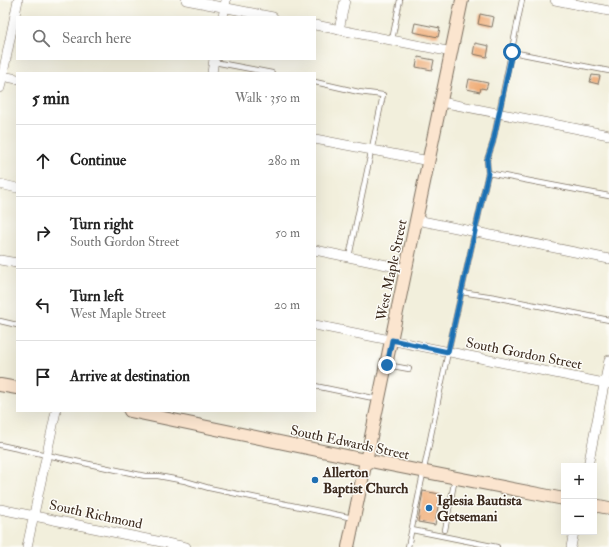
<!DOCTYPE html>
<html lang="en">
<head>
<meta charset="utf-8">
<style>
	:root { --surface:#fff; --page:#f2f2f2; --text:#222; --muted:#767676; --line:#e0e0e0 }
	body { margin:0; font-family:"IM FELL Double Pica",serif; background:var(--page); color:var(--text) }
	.controls { position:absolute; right:12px; bottom:12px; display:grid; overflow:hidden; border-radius:0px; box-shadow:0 4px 16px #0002 }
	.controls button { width:36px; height:36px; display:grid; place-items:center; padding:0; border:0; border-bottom:1px solid var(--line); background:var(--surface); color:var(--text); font:20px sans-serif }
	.stop { position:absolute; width:12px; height:12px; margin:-9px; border:3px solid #1f6fb2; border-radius:50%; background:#fff }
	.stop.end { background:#1f6fb2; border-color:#fff; box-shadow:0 1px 4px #0008 }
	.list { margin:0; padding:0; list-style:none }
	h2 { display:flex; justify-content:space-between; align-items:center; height:52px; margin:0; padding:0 16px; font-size:17px }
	h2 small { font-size:13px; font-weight:400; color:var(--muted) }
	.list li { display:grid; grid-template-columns:26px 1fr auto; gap:12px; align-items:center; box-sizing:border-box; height:72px; padding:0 16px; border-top:1px solid var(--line) }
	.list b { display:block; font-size:15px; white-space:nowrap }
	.list p { margin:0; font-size:13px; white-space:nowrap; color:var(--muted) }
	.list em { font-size:13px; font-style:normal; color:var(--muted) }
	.icon { flex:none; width:22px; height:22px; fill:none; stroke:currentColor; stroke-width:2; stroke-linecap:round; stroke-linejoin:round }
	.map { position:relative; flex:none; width:609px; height:547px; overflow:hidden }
	.search { position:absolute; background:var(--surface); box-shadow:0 4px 16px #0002; left:16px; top:16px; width:300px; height:44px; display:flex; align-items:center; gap:10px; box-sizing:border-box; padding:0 14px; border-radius:0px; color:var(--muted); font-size:15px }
	.panel { position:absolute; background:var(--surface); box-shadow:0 4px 16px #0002; left:16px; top:72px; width:300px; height:340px; border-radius:0px }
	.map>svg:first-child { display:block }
	.building { fill:#efaa73 }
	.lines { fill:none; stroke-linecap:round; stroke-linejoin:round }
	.lane-casing { stroke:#7b6f60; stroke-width:6 }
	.street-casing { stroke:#7b6f60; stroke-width:10 }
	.secondary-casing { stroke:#7b6f60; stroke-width:14 }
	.lane { stroke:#fff; stroke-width:4.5 }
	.street { stroke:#fff; stroke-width:9 }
	.secondary { stroke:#fbe5cf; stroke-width:12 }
	.route { stroke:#1f6fb2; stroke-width:5 }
	.poi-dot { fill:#1f6fb2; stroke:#fdfcf7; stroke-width:1.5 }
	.labels { text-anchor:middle; stroke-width:3; stroke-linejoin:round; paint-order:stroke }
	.street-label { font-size:14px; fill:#3b2a1e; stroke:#fdfcf7 }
	.poi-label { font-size:14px; font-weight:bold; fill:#3b2a1e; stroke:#fdfcf7; text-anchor:start }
</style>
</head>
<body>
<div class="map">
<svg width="609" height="547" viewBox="0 0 609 547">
	<rect width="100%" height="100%" fill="#fdfcf7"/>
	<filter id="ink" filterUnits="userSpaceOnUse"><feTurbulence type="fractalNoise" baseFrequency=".025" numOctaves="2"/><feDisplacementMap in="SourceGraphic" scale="8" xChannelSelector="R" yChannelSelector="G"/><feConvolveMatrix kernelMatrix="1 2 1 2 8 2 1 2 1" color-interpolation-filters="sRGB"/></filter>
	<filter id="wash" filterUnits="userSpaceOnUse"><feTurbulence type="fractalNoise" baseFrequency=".012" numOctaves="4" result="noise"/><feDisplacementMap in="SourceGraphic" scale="16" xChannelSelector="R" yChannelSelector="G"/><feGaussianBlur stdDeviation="0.9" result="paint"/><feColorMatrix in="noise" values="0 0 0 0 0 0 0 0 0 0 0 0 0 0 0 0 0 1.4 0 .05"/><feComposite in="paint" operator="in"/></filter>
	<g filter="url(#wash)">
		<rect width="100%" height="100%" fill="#f2efdc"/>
		<g id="blocks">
			<g class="building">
				<path d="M480 14 494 17 492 27 478 24Z"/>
				<path d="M415 23 440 28 438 37 413 32Z"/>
				<path d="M475 43 489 46 487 57 473 54Z"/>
				<path d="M418 57 434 60 432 70 416 67Z"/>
				<path d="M592 75 600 76 598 84 590 82Z"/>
				<path d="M469 79 488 83 486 89 481 88 480 92 467 89Z"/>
				<path d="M423 491 440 494 435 525 418 522Z"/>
			</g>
		</g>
	</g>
	<g filter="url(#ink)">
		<use href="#blocks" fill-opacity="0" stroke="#7b6f60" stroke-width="1"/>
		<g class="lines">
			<g class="lane-casing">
				<g id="lane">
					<path d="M392 40 400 0"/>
					<path d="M512 52 609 71"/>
					<path d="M214 62 272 73"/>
					<path d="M315 82 359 92 383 95 349 257"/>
					<path d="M488 173 609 196"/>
					<path d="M461 292 495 297 609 320"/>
					<path d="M0 321 17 325"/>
					<path d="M387 365 409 369"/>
					<path d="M315 386 378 399"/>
					<path d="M0 445 145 476H158L185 481 209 488 353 518"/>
					<path d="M412 530 497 547"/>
					<path d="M445 530 455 478"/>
					<path d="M408 547 448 352 488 173 487 160 493 142 522 0"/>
				</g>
			</g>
			<g class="street-casing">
				<g id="street">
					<path d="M186 0 273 17"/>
					<path d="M555 0 609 11"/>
					<path d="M223 17 226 0"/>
					<path d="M315 25 452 52"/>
					<path d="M339 30 345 0"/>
					<path d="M212 73 214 59"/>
					<path d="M2 76 17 79"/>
					<path d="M0 88 18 0"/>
					<path d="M441 102 609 135"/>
					<path d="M315 139 429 161"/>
					<path d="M0 184 17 188"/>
					<path d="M417 220 609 259"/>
					<path d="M315 250 406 269"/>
					<path d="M0 260 17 263"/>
					<path d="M315 325 609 384"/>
					<path d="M588 466 609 360"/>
					<path d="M0 509 186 547"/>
					<path d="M27 547 56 411"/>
					<path d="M571 547 574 532"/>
				</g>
			</g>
			<g class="secondary-casing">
				<g id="secondary">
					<path d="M0 385 17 388"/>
					<path d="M130 411 380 463 564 499"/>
					<path d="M594 505 609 508"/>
					<path d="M348 547 462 0"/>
				</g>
			</g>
			<use href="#lane" class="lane"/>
			<use href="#street" class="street"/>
			<use href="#secondary" class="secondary"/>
		</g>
	</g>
	<g class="lines" filter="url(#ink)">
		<path class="route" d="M387 365 392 340 448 352 488 173 487 160 493 142 512 52"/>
	</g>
	<g class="poi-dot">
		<circle cx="315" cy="480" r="4"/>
		<circle cx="429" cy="508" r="4"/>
	</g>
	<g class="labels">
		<g class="street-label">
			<text transform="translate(391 270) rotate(-78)" y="5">West Maple Street</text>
			<text transform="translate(524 353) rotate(11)" y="5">South Gordon Street</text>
			<text transform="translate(350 442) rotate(12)" y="5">South Edwards Street</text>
			<text transform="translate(96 514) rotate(12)" y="5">South Richmond</text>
		</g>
		<g class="poi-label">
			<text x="323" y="477">Allerton<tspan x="323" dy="16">Baptist Church</tspan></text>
			<text x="437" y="505">Iglesia Bautista<tspan x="437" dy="16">Getsemani</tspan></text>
		</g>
	</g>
</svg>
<div class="controls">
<button>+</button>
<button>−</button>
</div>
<div class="stop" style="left:512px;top:52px"></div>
<div class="stop end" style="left:387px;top:365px"></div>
<div class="search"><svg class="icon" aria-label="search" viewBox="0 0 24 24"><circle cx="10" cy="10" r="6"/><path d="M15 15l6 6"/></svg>Search here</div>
<section class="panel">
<h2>5 min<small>Walk · 350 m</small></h2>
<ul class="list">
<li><svg class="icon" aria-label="ahead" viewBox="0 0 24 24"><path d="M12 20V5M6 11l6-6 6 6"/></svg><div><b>Continue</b></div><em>280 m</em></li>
<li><svg class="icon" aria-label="right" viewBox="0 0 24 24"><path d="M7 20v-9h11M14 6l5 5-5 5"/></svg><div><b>Turn right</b><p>South Gordon Street</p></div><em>50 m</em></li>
<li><svg class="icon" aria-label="left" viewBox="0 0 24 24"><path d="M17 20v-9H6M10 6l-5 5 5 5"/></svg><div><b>Turn left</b><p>West Maple Street</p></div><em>20 m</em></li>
<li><svg class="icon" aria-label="arrive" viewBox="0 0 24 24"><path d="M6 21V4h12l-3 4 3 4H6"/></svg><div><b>Arrive at destination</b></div></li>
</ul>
</section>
</div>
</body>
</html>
